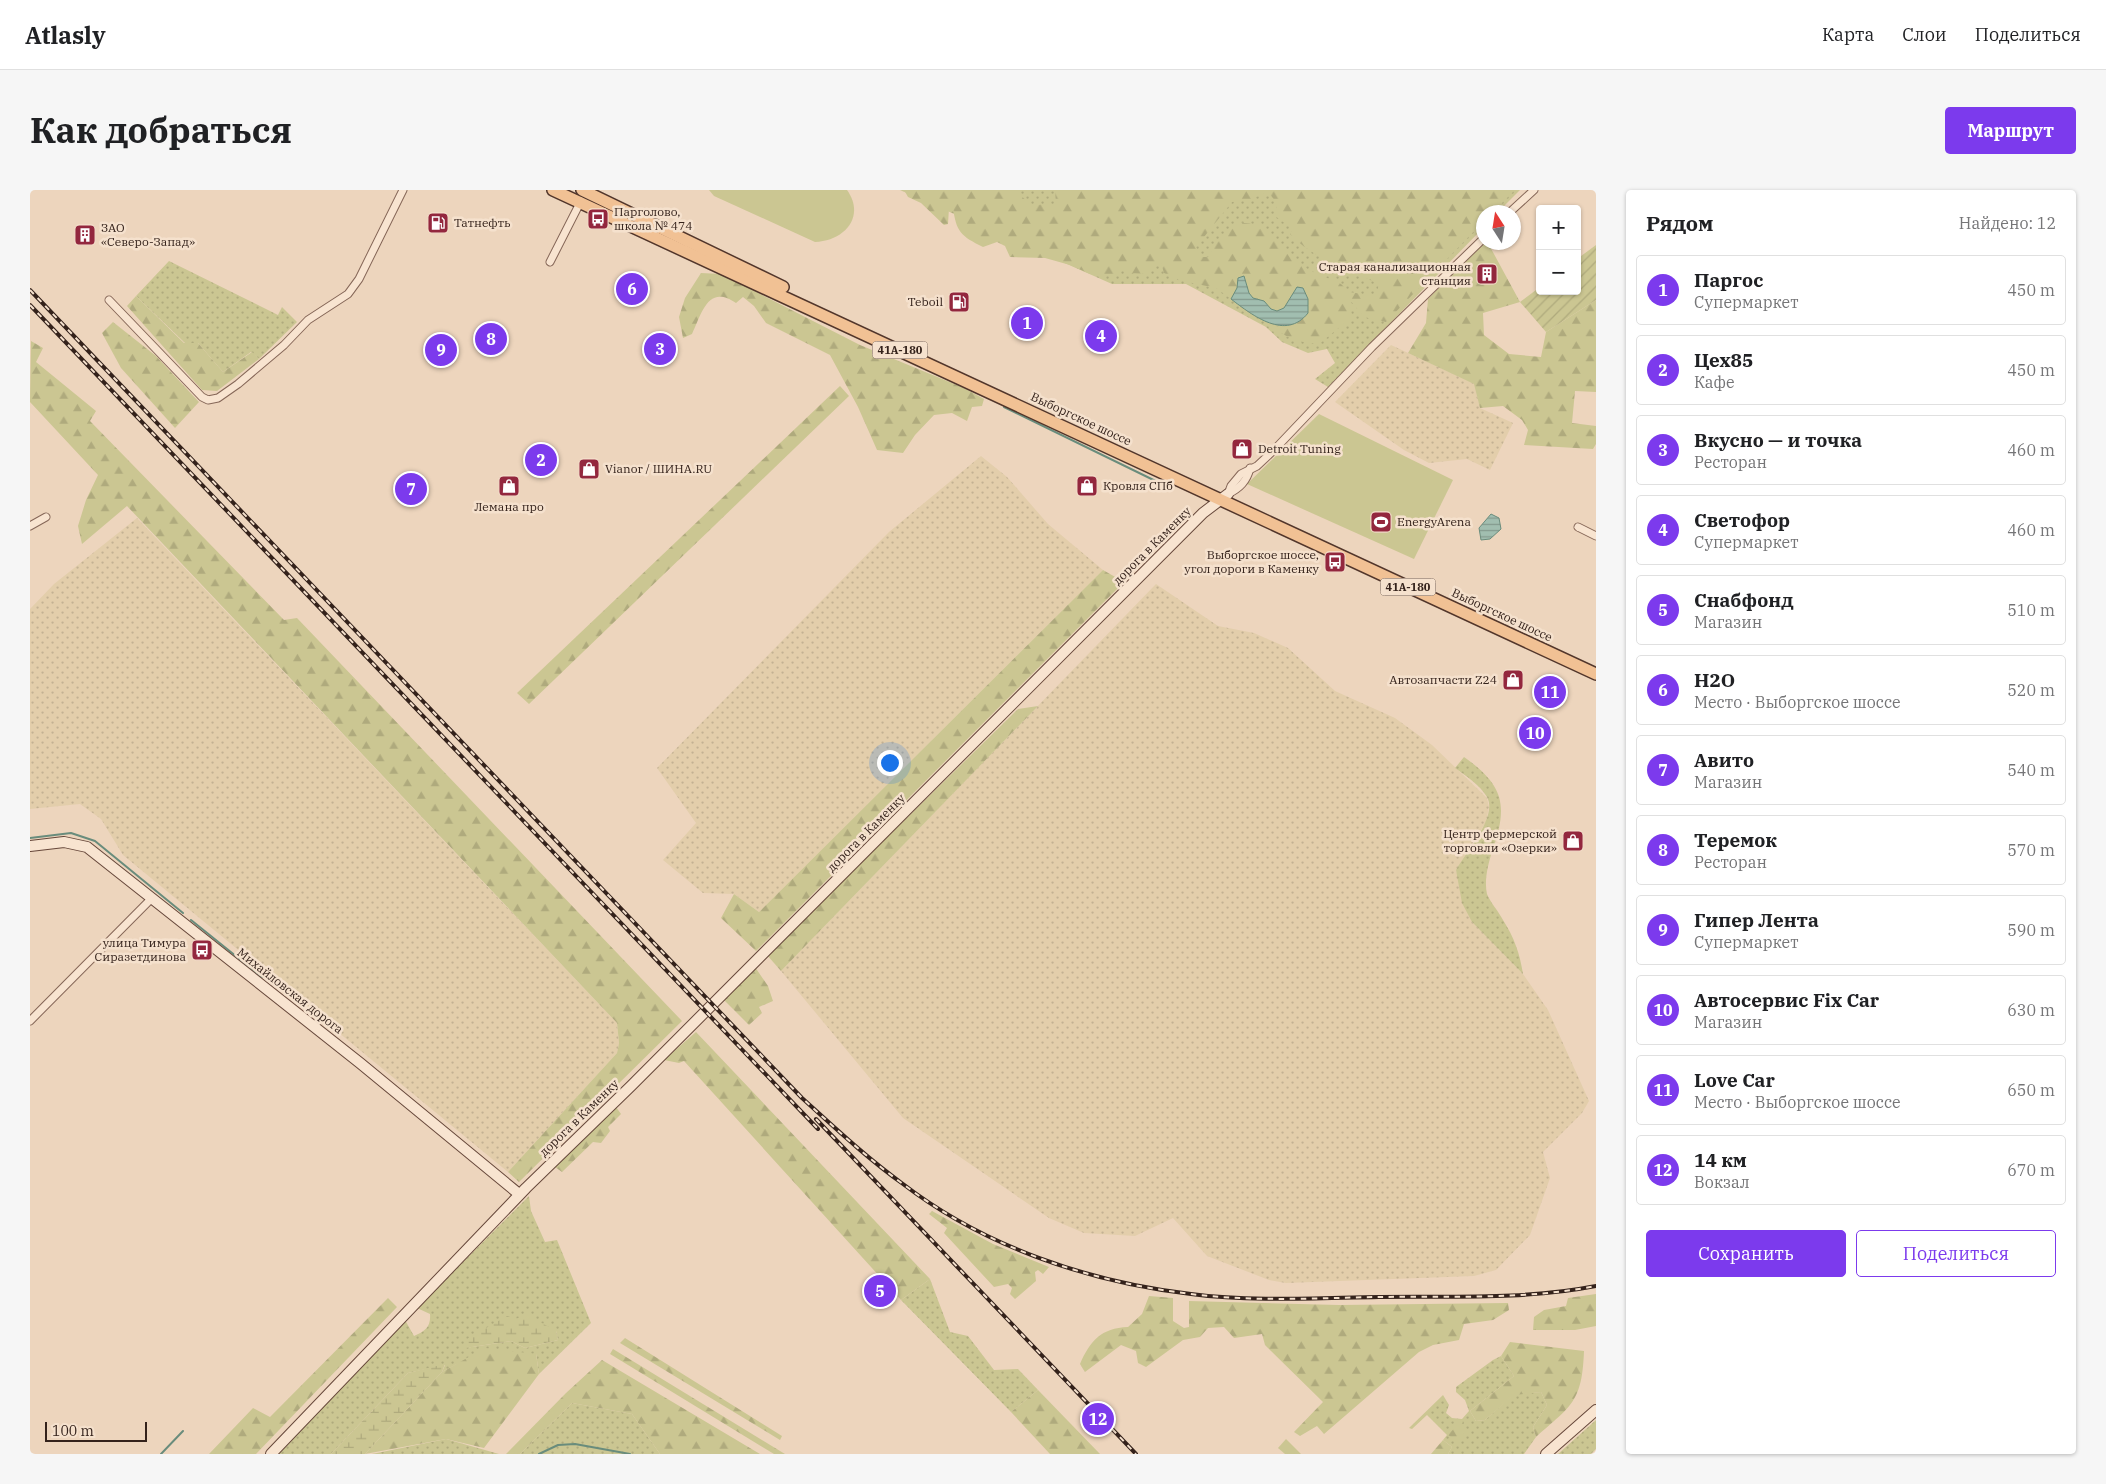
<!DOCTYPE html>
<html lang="ru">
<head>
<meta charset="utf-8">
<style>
	:root { --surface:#fff; --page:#f6f6f6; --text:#202124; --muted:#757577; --line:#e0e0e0; --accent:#7c3aed }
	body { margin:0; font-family:"IBM Plex Serif",serif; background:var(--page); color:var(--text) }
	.controls { position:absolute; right:15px; top:15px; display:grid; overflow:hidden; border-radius:5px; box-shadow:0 1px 4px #0004 }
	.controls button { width:45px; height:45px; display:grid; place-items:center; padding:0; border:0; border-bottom:1px solid var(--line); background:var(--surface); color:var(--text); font:25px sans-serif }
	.compass { position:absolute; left:1446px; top:15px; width:45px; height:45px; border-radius:50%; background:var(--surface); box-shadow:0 1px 4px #0004; rotate:348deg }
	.scale { position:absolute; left:15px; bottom:12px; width:102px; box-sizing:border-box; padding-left:5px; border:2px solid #34221b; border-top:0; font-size:14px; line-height:18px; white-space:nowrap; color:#34221b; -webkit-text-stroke:4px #f5e1cd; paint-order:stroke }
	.you { position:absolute; left:859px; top:572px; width:18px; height:18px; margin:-12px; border:4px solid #fff; border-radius:50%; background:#1a73e8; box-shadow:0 0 0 8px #1a73e833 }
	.badge { display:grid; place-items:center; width:32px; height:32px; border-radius:50%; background:var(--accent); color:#fff; font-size:16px; font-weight:700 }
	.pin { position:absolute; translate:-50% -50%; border:2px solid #fff; box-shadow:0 1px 5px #0006 }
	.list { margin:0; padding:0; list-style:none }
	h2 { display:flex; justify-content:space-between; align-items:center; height:65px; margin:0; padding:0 20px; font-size:21px }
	h2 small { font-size:16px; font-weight:400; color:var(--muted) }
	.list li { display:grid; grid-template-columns:32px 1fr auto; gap:15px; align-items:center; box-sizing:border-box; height:70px; margin:0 10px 10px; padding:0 10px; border:1px solid var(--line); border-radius:5px }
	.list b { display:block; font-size:19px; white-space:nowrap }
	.list p { margin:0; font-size:16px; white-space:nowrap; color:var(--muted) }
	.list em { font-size:16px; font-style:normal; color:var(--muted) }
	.actions { display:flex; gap:10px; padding:15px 20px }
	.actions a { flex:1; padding:11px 0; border:1px solid var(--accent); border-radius:5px; text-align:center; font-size:18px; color:var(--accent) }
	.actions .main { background:var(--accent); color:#fff }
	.map { position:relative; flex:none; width:1566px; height:1264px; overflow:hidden; border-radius:5px }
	header { display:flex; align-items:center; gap:30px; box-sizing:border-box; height:70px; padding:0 25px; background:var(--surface); border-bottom:1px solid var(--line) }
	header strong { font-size:24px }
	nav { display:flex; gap:28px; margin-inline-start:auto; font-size:18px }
	.intro { display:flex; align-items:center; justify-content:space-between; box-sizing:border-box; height:120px; padding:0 30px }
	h1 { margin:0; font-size:35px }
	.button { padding:12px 22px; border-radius:5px; background:var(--accent); color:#fff; font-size:18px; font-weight:700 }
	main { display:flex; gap:30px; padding:0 30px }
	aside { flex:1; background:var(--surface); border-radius:5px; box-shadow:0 1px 4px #0004 }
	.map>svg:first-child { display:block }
	.farmland { fill:url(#farmland-dots) }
	.grass { fill:url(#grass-dots); fill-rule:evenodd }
	.forest { fill:url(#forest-firs); fill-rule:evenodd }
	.wetland { fill:url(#wetland-marsh) }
	.garden { fill:url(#garden-furrows) }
	.pitch { fill:#cbc692 }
	.water { fill:url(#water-rules); stroke:#698c7c }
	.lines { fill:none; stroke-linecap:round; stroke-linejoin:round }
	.stream { stroke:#698c7c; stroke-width:2 }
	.street-casing { stroke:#856657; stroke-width:9 }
	.secondary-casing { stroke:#66473a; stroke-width:12 }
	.primary-casing { stroke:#52362b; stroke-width:14 }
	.street { stroke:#f8e4d0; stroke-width:7 }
	.secondary { stroke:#f8e4d0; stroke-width:10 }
	.primary { stroke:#f1c194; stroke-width:11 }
	.rail-casing { stroke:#34221b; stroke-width:4 }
	.rail { stroke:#f5e1cd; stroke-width:2; stroke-dasharray:5.5; stroke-linecap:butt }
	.labels { text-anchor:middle; stroke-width:5; stroke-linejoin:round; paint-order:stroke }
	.shield { fill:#f5e1cd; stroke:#6e5b50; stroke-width:1 }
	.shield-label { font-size:11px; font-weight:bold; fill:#34221b }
	.poi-label { font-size:12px; fill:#34221b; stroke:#f5e1cd; text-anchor:start }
	.street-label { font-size:12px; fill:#34221b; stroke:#f5e1cd }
</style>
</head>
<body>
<header>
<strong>Atlasly</strong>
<nav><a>Карта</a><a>Слои</a><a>Поделиться</a></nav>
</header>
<div class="intro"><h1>Как добраться</h1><a class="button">Маршрут</a></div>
<main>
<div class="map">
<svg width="1566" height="1264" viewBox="0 0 1566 1264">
	<defs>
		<pattern id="farmland-dots" width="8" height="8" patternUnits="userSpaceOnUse" patternTransform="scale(1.25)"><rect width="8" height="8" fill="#e3ceab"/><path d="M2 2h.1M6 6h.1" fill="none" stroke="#c3b193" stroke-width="1.8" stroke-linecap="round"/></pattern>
		<pattern id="grass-dots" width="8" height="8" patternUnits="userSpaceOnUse" patternTransform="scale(1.25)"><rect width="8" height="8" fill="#cbc692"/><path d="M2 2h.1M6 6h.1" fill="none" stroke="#afaa7d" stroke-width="1.8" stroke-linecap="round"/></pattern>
		<pattern id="forest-firs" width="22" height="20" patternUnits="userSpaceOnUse" patternTransform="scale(1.25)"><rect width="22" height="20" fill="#cbc692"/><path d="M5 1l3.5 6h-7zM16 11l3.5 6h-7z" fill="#afaa7d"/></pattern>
		<pattern id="wetland-marsh" width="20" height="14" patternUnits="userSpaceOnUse" patternTransform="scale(1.25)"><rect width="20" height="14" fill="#cbc692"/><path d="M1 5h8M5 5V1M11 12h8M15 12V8" fill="none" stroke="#afaa7d"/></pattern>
		<pattern id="garden-furrows" width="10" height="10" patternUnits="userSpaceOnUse" patternTransform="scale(1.25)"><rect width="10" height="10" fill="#cbc692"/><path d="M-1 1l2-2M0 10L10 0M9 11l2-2" fill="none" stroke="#afaa7d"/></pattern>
		<pattern id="water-rules" width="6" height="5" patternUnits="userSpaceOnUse" patternTransform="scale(1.25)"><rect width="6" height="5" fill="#a1beb0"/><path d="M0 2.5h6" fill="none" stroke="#849a8e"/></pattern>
	</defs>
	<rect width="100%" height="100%" fill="#edd5bd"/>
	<g class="farmland">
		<path d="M1361 155 1445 194 1450 218 1483 233 1460 280 1437 269 1399 273 1374 260 1305 212Z"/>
		<path d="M951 266 977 287 1018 334 1073 380 729 722 704 704 673 703 633 670 666 633 627 578 859 342Z"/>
		<path d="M107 328 587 833 589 853 587 863 478 982 93 665 71 629 50 614 0 619V419L24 394Z"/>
		<path d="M1126 394 1188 436 1224 443 1258 458 1305 501 1365 528 1402 555 1457 608 1459 617 1456 632 1426 680 1442 732 1493 784 1518 820 1559 911 1552 923 1513 962 1520 988 1500 1045 1466 1080 1444 1086 1256 1093 1239 1090 1177 1066 1143 1028 1105 1046 1054 1043 1019 1028 873 928 751 781Z"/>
	</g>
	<g class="grass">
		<path d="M870 0H1490L1468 22H1454L1453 38 1298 197 1285 189 1305 173 1297 159 1278 163 1252 152 1236 137 1156 94H1082Z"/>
		<path d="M139 71 248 125 252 117 267 132 229 169 221 162 193 182 168 153H155L106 106Z"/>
		<path d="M1434 567C1475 596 1478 616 1462 662 1458 674 1454 691 1457 704 1460 712 1469 722 1473 730 1484 747 1490 764 1493 784L1442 732 1432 713 1426 680C1435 663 1468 627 1457 607 1450 595 1436 586 1425 578Z"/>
		<path d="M499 1006 501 1021 515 1052 527 1050 561 1133 509 1184 506 1164 427 1174 412 1182 415 1175 378 1183 301 1264H247L375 1130 384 1146C395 1141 401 1137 400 1124L387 1118ZM526 1141 528 1150 495 1158 481 1151 435 1158Z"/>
		<path d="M900 1089 920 1142 938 1146 964 1180 988 1179 1008 1200 981 1222 871 1110Z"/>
		<path d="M1471 1166 1484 1186 1440 1221 1446 1231 1455 1230 1484 1204 1511 1202 1517 1215 1503 1237 1506 1247 1494 1264H1418L1422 1257 1413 1250 1417 1245 1397 1225 1382 1239 1379 1238 1413 1205 1419 1215 1416 1223 1422 1228 1432 1229 1439 1221 1435 1210 1426 1202V1197L1463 1170Z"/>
		<path d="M542 1213 602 1224 630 1264H490Z"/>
		<path d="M1566 1230V1259L1561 1264H1528Z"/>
		<path d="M416 1249 469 1264H342Z"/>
	</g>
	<g class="forest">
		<path d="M874 0H985L1001 15 1026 14 1025 0H1485L1463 22H1454L1453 32 1356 132 1334 127 1319 109 1322 127 1289 154C1270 152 1258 150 1244 137L1266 134 1267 97 1254 118 1247 121C1241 119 1239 114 1233 111 1218 103 1220 110 1217 90L1208 88 1207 98 1201 109 1186 98 1148 90 1134 83 1131 73 1124 74 1116 84 1100 83 1092 80 1083 86 1060 84 1040 75 1015 68 980 67 975 56 967 52 953 57C931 46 926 42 923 17L919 18 918 34 914 35 891 13 878 7ZM1238 2 1247 13 1245 26 1263 39 1260 44C1285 70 1317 79 1349 94L1346 106 1319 102 1311 94 1279 80 1261 68 1232 35 1206 32 1183 57 1179 67H1171L1166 57 1202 12 1221 9Z"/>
		<path d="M1453 52 1458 53 1490 112 1453 123 1454 145 1479 164 1511 167 1516 142 1566 110V202L1545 201 1542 233 1566 236V254L1563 259 1494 255 1498 240 1492 230 1473 216 1450 218 1444 194 1378 163 1396 133 1398 109Z"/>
		<path d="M671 83 691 84 830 155 934 198 954 209 952 216 942 217 937 231 922 223 904 225 885 245 873 263 847 260 828 217 800 165 736 133 724 116 713 107 706 113C678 94 672 123 662 144L653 148 649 127 655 108Z"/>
		<path d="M106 106 154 153H168L193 182 222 162 229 169 187 201 172 200 97 116Z"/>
		<path d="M83 132 126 166 169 212 145 238 91 178 72 143Z"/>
		<path d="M1 151 13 158 6 172 66 221 60 231 254 430 267 428 652 831 489 992 478 982 587 863 589 853 587 833 97 316 52 354 48 336 56 310 68 285 0 212Z"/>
		<path d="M810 196 819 206 499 514 487 503Z"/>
		<path d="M1073 380 1094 392 726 761 691 728 704 704 729 722Z"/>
		<path d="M1008 516 751 781 737 765 988 519Z"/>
		<path d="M725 777 738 796 743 811 729 817 732 823 719 835 694 810Z"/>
		<path d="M666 842 900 1089 871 1110 654 871 649 873 634 870Z"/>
		<path d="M586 917 591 924 578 937 580 941 571 953 563 952 532 982 525 977Z"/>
		<path d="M902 1021 963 1054 1019 1077 1013 1084 1008 1080 1005 1082 1006 1091 985 1109 980 1104 982 1098 978 1094 964 1097 914 1043 917 1038 899 1024Z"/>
		<path d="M1566 1104V1136L1545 1140H1503L1504 1127 1514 1120 1536 1116 1538 1108Z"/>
		<path d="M1119 1106 1143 1108V1131L1154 1138 1159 1137V1111L1309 1115 1478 1113 1479 1120 1463 1130 1434 1134 1429 1150 1403 1155 1389 1162 1294 1244 1287 1236 1270 1246 1264 1242 1293 1212 1235 1155 1232 1144 1204 1148 1194 1137 1178 1138 1170 1147 1153 1150 1116 1177 1108 1173 1106 1161 1091 1155 1055 1182 1050 1174C1060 1151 1071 1138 1098 1137L1112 1124Z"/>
		<path d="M358 1108 367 1117 226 1264H179L223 1218 240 1227Z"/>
		<path d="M595 1148 752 1246 750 1250 590 1153Z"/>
		<path d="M1480 1152 1554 1161C1552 1212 1542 1215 1506 1247L1503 1237 1517 1215 1511 1202 1484 1205 1455 1230 1446 1231 1440 1221 1484 1186 1471 1166Z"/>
		<path d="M455 1158 506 1164 509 1184 454 1258 416 1249 335 1264 412 1182Z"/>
		<path d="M583 1159 755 1264H744L580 1164Z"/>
		<path d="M572 1170 730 1264H630L602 1224 542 1213 490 1264H476L536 1203Z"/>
		<path d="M1008 1200 1070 1264H1020L981 1222Z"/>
		<path d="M1432 1230 1437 1240 1427 1251 1418 1245Z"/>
		<path d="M1256 1249 1271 1264H1255L1248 1258Z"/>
		<path d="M1413 1250 1422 1257 1418 1264H1401Z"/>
	</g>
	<g class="wetland">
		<path d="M496 1124 526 1141 528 1150 495 1158 481 1151 435 1158 437 1149 477 1126 486 1129Z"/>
		<path d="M415 1174 412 1182 335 1264H301L378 1183Z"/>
	</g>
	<path class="garden" d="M1566 55V110L1516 142 1490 112 1510 97V101H1547V69Z"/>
	<g class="pitch">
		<path d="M679 0H817C836 27 814 51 785 52L684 6Z"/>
		<path d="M1289 224 1423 290 1384 369 1217 294Z"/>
	</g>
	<g class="water">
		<path d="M1214 86 1219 103 1223 108 1234 111 1241 119 1247 121 1254 118 1267 97 1273 98 1278 109V123C1256 151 1223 126 1201 109L1207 98 1208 88Z"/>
		<path d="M1461 324 1469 328 1471 339 1460 349 1451 350 1449 338Z"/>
	</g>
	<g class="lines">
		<g class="stream">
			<path d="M974 217 1142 299"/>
			<path d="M0 648 41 643 65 651 153 723"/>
			<path d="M161 730 232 787"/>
			<path d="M131 1264 153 1241"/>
			<path d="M509 1264 528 1255 545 1254 600 1264"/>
		</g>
		<g class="street-casing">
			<g id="street">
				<path d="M1480 22 1504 0"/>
				<path d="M520 72 551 11"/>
				<path d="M79 110 172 207 178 210 188 208 208 194 254 155 278 130 318 104 329 89 373 0"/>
				<path d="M1198 304 1201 296 1211 284 1227 276 1244 260 1342 157 1454 48"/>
				<path d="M1198 304C1210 298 1217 291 1220 278"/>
				<path d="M0 336 16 327"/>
				<path d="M1548 337 1566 346"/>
				<path d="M0 831 122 708"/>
			</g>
		</g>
		<g class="secondary-casing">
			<g id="secondary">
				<path d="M0 656 34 652 57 657 330 873 489 1004"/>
				<path d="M241 1264 496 998 601 896 1173 323 1198 304"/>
				<path d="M1516 1264 1566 1220"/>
			</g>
		</g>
		<g class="primary-casing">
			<g id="primary">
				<path d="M523 0 1566 484"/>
				<path d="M552 0 753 97"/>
			</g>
		</g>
		<use href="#street" class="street"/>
		<use href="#secondary" class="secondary"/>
		<use href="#primary" class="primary"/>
		<g class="rail-casing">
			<g id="rail">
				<path d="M0 100 772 908C805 938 837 968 873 994 955 1057 1059 1092 1161 1104 1222 1112 1287 1108 1349 1107 1420 1106 1495 1110 1566 1096"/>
				<path d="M0 115 788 939"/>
				<path d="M786 929 1106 1264"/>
			</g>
		</g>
		<use href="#rail" class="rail"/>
	</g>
	<defs>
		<g id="bus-square" transform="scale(1.125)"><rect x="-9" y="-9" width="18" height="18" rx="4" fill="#93273e" stroke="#f5e1cd"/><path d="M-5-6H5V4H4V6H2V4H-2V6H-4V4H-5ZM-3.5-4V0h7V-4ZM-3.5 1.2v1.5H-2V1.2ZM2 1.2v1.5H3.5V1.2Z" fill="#fff"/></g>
		<g id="fuel-square" transform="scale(1.125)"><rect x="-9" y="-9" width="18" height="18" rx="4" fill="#93273e" stroke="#f5e1cd"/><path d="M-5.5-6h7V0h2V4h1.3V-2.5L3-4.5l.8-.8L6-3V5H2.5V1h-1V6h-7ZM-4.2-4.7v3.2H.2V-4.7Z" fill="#fff"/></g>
		<g id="building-square" transform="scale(1.125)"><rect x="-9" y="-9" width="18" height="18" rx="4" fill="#93273e" stroke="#f5e1cd"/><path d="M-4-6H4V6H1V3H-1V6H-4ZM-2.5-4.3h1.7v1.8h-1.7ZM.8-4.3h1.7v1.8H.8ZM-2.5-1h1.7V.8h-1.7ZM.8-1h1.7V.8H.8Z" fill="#fff"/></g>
		<g id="shop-square" transform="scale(1.125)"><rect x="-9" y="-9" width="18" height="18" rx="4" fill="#93273e" stroke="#f5e1cd"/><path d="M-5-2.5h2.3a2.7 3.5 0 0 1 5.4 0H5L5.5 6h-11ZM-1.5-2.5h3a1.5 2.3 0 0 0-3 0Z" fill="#fff"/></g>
		<g id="stadium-square" transform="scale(1.125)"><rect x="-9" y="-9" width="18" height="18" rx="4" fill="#93273e" stroke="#f5e1cd"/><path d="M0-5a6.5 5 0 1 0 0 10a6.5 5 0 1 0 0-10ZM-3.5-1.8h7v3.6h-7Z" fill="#fff"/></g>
	</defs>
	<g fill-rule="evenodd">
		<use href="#bus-square" x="568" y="29"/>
		<use href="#fuel-square" x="408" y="33"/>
		<use href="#building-square" x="55" y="45"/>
		<use href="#building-square" x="1457" y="84"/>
		<use href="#fuel-square" x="929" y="112"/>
		<use href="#shop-square" x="1212" y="259"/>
		<use href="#shop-square" x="559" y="279"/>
		<use href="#shop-square" x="479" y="296"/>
		<use href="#shop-square" x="1057" y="296"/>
		<use href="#stadium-square" x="1351" y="332"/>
		<use href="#bus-square" x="1305" y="372"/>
		<use href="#shop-square" x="1483" y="490"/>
		<use href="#shop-square" x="1543" y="651"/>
		<use href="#bus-square" x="172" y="760"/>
	</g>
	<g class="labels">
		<g class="shield">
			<rect x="842.5" y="151.5" width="55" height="17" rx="4"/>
			<rect x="1350.5" y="388.5" width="55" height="17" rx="4"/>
		</g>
		<g class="shield-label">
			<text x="870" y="164">41А-180</text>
			<text x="1378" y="401">41А-180</text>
		</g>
		<g class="poi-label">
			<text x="584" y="26">Парголово,<tspan x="584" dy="14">школа № 474</tspan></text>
			<text x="424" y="37">Татнефть</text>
			<text x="71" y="42">ЗАО<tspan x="71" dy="14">«Северо-Запад»</tspan></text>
			<text x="1441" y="81" text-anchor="end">Старая канализационная<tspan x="1441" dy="14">станция</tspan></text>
			<text x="913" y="116" text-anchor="end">Teboil</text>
			<text x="1228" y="263">Detroit Tuning</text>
			<text x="575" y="283">Vianor / ШИНА.RU</text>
			<text x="1073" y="300">Кровля СПб</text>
			<text x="479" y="321" text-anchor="middle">Лемана про</text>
			<text x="1367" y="336">EnergyArena</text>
			<text x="1289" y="369" text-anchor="end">Выборгское шоссе,<tspan x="1289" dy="14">угол дороги в Каменку</tspan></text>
			<text x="1467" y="494" text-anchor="end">Автозапчасти Z24</text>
			<text x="1527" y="648" text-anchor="end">Центр фермерской<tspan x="1527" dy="14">торговли «Озерки»</tspan></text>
			<text x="156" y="757" text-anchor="end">улица Тимура<tspan x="156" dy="14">Сиразетдинова</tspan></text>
		</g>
		<g class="street-label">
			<text transform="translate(1051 229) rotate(25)" y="4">Выборгское шоссе</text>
			<text transform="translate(1122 356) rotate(-45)" y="4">дорога в Каменку</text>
			<text transform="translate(1472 425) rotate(25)" y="4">Выборгское шоссе</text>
			<text transform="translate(836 643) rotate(-45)" y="4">дорога в Каменку</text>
			<text transform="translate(260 801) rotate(38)" y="4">Михайловская дорога</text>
			<text transform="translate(549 928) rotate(-44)" y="4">дорога в Каменку</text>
		</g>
	</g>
</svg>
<div class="controls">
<button>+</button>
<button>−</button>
</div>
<svg class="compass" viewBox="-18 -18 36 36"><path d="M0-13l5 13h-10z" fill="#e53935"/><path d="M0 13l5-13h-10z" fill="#757577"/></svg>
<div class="scale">100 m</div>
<div class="you"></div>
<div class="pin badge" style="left:997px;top:133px">1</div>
<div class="pin badge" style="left:511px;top:270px">2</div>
<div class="pin badge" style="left:630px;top:159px">3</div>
<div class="pin badge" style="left:1071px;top:146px">4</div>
<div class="pin badge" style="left:850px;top:1101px">5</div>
<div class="pin badge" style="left:602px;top:99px">6</div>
<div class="pin badge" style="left:381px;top:299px">7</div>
<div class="pin badge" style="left:461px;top:149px">8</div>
<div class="pin badge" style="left:411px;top:160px">9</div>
<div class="pin badge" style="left:1505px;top:543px">10</div>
<div class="pin badge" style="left:1520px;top:502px">11</div>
<div class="pin badge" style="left:1068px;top:1229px">12</div>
</div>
<aside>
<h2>Рядом<small>Найдено: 12</small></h2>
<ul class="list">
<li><span class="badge">1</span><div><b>Паргос</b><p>Супермаркет</p></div><em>450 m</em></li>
<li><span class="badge">2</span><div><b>Цех85</b><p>Кафе</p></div><em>450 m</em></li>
<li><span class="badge">3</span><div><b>Вкусно — и точка</b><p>Ресторан</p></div><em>460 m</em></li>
<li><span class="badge">4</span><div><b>Светофор</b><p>Супермаркет</p></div><em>460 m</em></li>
<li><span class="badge">5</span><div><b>Снабфонд</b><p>Магазин</p></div><em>510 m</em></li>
<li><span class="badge">6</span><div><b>H2O</b><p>Место · Выборгское шоссе</p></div><em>520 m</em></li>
<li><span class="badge">7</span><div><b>Авито</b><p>Магазин</p></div><em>540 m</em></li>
<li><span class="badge">8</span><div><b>Теремок</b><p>Ресторан</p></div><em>570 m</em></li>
<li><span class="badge">9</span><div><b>Гипер Лента</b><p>Супермаркет</p></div><em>590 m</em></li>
<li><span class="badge">10</span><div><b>Автосервис Fix Car</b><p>Магазин</p></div><em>630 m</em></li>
<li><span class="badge">11</span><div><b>Love Car</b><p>Место · Выборгское шоссе</p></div><em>650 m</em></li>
<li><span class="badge">12</span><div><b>14 км</b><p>Вокзал</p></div><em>670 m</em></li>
</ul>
<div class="actions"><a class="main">Сохранить</a><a>Поделиться</a></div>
</aside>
</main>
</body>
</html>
